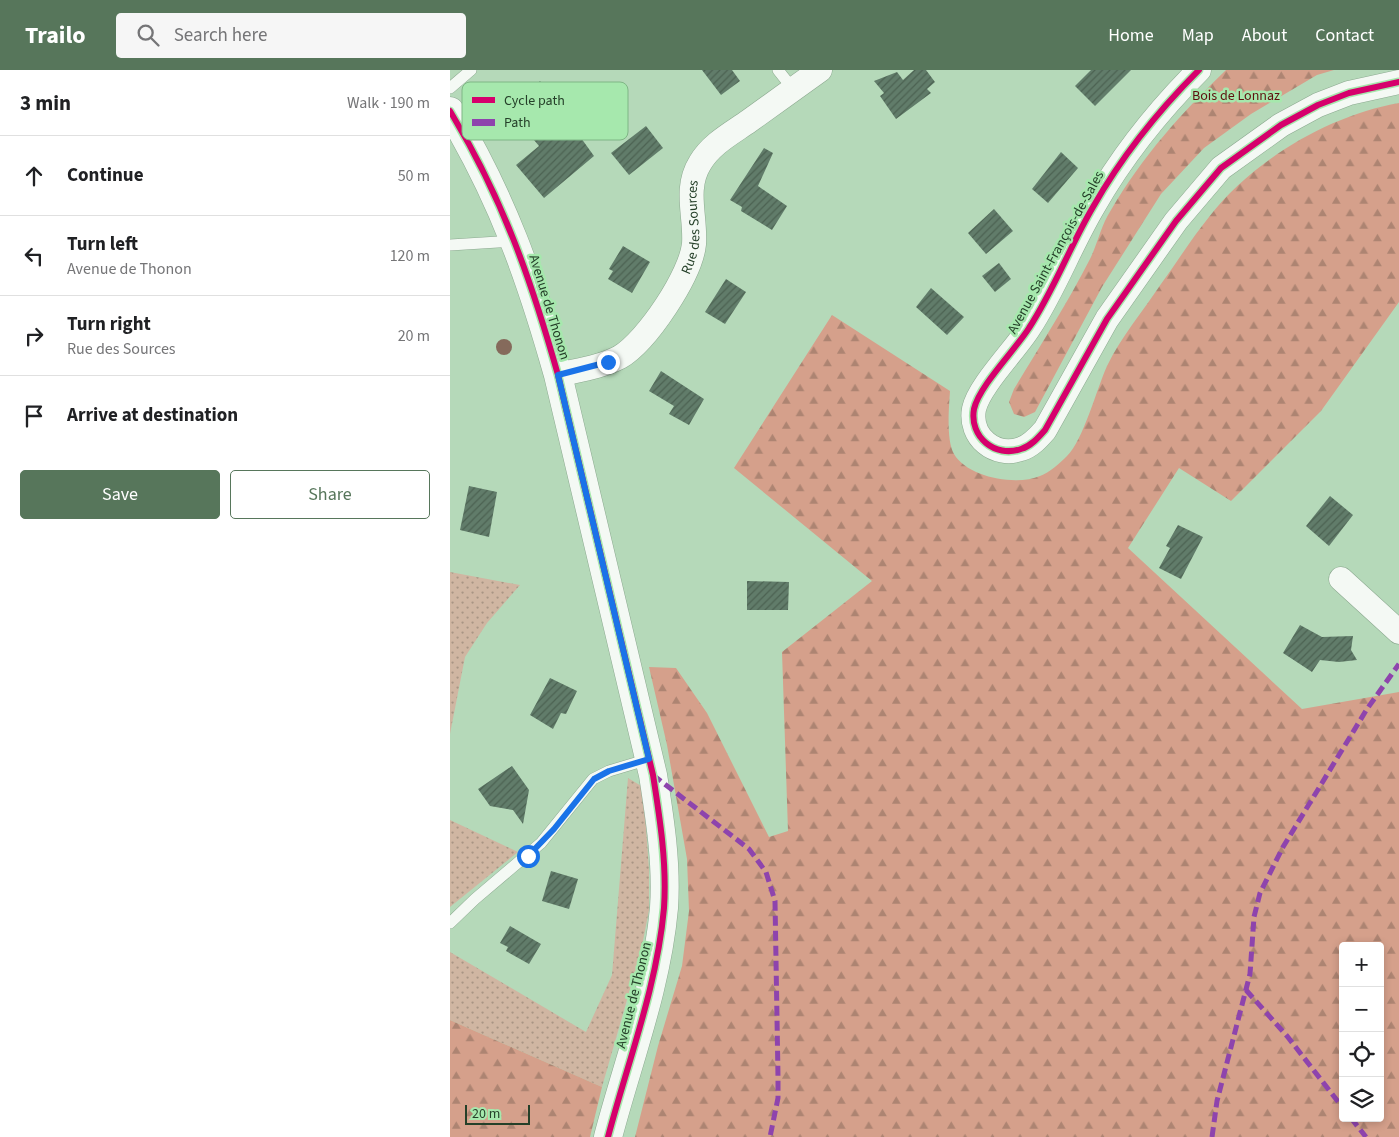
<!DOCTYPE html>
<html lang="en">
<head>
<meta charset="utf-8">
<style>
	:root { --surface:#fff; --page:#f6f6f6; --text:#202124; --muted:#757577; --line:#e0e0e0; --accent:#57765b }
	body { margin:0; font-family:"Source Sans 3",sans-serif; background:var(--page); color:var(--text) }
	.controls { position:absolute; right:15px; bottom:15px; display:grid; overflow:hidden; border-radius:5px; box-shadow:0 2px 8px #0003 }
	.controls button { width:45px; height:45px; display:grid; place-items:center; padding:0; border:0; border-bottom:1px solid var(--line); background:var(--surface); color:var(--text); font:25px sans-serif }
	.scale { position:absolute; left:15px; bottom:12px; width:65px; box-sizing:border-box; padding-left:5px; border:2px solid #254029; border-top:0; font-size:14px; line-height:18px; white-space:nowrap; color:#254029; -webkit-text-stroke:4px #a6e8ad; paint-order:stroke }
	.stop { position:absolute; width:15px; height:15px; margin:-11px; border:4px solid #1a73e8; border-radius:50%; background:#fff }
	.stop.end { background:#1a73e8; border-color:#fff; box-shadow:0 1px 5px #0008 }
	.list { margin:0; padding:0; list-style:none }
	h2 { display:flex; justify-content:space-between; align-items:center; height:65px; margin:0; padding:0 20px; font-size:21px }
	h2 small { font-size:16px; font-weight:400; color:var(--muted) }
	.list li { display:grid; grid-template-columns:32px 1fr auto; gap:15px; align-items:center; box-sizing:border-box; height:80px; padding:0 20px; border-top:1px solid var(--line) }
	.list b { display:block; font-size:19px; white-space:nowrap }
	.list p { margin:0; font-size:16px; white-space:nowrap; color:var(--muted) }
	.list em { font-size:16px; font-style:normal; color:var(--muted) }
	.actions { display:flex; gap:10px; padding:15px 20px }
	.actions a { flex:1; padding:11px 0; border:1px solid var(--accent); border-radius:5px; text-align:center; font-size:18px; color:var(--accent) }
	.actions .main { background:var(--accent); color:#fff }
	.icon { flex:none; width:28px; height:28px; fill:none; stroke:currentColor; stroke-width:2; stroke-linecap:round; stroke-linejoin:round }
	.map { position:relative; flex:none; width:949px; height:1067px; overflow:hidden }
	header { display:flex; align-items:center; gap:30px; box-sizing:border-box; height:70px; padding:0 25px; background:var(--accent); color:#fff }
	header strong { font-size:24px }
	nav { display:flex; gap:28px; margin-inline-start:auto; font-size:18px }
	.search { width:350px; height:45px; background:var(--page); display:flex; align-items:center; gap:12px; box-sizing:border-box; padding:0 18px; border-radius:5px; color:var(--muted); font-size:19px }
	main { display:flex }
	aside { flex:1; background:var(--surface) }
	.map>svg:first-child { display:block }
	.grass { fill:url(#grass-dots) }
	.forest { fill:url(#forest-firs); fill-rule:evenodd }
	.building { fill:url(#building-hatch) }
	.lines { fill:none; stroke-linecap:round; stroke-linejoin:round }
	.lane-casing { stroke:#8ba88f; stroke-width:12 }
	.street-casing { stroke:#8ba88f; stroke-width:25 }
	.secondary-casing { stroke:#8ba88f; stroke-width:29 }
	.lane { stroke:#f4f9f4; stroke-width:11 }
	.street { stroke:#f4f9f4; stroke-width:24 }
	.secondary { stroke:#f4f9f4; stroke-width:28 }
	.quiet { stroke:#8e44ad; stroke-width:5; stroke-dasharray:10 5; stroke-linecap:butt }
	.cycleway-casing { stroke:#a6e8ad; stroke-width:9 }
	.cycleway { stroke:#d6006c; stroke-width:6 }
	.tree { fill:#856a5b }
	.route { stroke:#1a73e8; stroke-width:6 }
	.labels { text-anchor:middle; stroke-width:5; stroke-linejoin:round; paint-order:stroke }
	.park-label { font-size:14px; fill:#5e0f0e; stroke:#a6e8ad }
	.street-label { font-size:14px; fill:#254029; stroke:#a6e8ad }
	.key { fill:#a6e8ad; stroke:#7fb685; stroke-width:1 }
	.key-label { font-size:14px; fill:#254029 }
</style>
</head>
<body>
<header>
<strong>Trailo</strong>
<div class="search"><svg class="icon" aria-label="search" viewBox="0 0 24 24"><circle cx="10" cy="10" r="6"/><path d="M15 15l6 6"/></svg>Search here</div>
<nav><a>Home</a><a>Map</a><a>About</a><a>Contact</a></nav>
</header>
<main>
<aside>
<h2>3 min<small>Walk · 190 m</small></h2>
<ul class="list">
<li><svg class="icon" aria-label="ahead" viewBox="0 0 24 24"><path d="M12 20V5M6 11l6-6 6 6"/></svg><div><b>Continue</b></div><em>50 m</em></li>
<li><svg class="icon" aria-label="left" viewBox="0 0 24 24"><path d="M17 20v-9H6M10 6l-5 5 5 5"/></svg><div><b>Turn left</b><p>Avenue de Thonon</p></div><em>120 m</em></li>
<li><svg class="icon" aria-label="right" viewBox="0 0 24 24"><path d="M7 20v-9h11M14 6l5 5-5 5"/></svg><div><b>Turn right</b><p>Rue des Sources</p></div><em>20 m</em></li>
<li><svg class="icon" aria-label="arrive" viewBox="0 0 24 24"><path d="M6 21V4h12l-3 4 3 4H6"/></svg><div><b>Arrive at destination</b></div></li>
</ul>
<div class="actions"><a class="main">Save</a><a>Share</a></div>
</aside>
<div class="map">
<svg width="949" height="1067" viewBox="0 0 949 1067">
	<defs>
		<pattern id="grass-dots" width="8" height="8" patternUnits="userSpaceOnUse" patternTransform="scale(1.25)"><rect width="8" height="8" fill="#d0b6a2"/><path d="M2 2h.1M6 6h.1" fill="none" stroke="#a99584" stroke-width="1.8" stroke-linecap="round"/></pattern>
		<pattern id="forest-firs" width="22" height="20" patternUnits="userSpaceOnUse" patternTransform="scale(1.25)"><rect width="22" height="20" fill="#d5a08b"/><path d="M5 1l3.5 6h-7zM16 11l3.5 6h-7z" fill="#ad8472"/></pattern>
		<pattern id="building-hatch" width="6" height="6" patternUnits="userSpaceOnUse" patternTransform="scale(1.25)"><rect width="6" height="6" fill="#617c6a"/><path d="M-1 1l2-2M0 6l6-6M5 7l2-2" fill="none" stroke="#4c6252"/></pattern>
	</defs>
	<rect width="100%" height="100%" fill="#b5d9b9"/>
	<g class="grass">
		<path d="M0 502 70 515 37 553 15 587 0 664Z"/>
		<path d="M178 708 193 717 199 799V840L191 881 152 1017 0 950V882L136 962 162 905Z"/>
		<path d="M0 750 68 782 0 837Z"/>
	</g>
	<g class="forest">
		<path d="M776 0H884L867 5 801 44 754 78 711 124 652 217 585 342 574 347 564 344 559 332 564 319C590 276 617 234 640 189 648 173 651 155 661 140 692 87 732 42 776 0Z"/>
		<path d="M949 33V232L871 341 781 431 729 398 678 478 852 639 949 622V1067H185L208 976 232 896 239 841 237 789 217 675 199 597 226 598 257 643 319 767 338 761 332 582 422 511 284 398 382 245 500 321C499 337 496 370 504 384 518 408 567 416 590 406 599 403 611 392 617 386 633 371 647 318 657 296 671 267 693 241 711 214 727 192 742 168 759 147 802 91 879 45 949 33ZM893 876H930V1048H893Z"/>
		<path d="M0 950 152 1017 140 1067H0Z"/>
	</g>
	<g class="building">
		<path d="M252 0H282L290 11 271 25Z"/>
		<path d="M464 0H476L485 12 477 19 481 23 446 49 430 26 434 23 424 11 447 2 453 10Z"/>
		<path d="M641 0H681L645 36 625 16Z"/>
		<path d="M90 11 119 44 129 36 140 50 126 61 144 86 94 128 66 95 89 76 58 39Z"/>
		<path d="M196 56 213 78 179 105 161 83Z"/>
		<path d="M314 78 323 83 308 116 337 136 322 160 291 141 292 137 280 130Z"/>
		<path d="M611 82 628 98 598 133 582 119Z"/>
		<path d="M544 139 563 161 536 184 518 163Z"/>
		<path d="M173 176 200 192 182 223 158 209 163 201 159 199Z"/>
		<path d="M549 193 561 209 545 222 532 206Z"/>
		<path d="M276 209 296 222 275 254 255 242Z"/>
		<path d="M481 218 514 247 497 265 466 237Z"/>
		<path d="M211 301 254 329 239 355 219 344 224 336 199 321Z"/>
		<path d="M19 416 47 422 39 467 10 460Z"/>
		<path d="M880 426 903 445 879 476 856 456Z"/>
		<path d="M728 455 753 467 731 509 709 498 720 478 716 476Z"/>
		<path d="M297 511 339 512 338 540H297Z"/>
		<path d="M850 555 872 567 903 566 901 580 907 590 889 592 870 590 862 602 833 583Z"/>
		<path d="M100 608 127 621 116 644 111 643 103 659 80 645Z"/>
		<path d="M62 696 79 720 73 754 63 740 40 736 28 719Z"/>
		<path d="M101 801 128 809 119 839 92 831Z"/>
		<path d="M60 856 91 874 79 894 56 881 58 877 50 873Z"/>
	</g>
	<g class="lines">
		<g class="lane-casing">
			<g id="lane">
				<path d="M328 0 343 19"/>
				<path d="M0 18 21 0"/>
				<path d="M0 175 63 171"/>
				<path d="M0 853 25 829 91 773 143 709 159 701 199 689"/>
			</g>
		</g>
		<g class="street-casing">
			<g id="street">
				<path d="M749 0C708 41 672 86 643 137 620 176 604 220 579 258 566 279 529 316 524 339 519 367 545 388 571 379 581 376 588 368 595 360L657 249 726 151 771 98 831 55 868 35 899 23 949 12"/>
				<path id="s1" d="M108 305C129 300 151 297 170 287 197 271 241 205 244 174 246 146 234 119 250 93 261 74 282 63 299 51 323 34 346 17 370 0"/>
				<path d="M891 509 949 562"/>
			</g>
		</g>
		<g class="secondary-casing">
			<path id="secondary" d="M0 41C52 127 81 209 108 305L203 705C210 749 217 794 214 838 207 917 178 991 158 1067"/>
		</g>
		<use href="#lane" class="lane"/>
		<use href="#street" class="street"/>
		<use href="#secondary" class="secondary"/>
		<g class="quiet">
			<path d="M203 705 299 779 316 802 325 831 328 1007V1028L320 1067"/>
			<path d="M796 920 837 966 893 1038"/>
			<path d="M901 1048 916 1067"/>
			<path d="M762 1067 767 1031 800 904 804 847 810 823 833 777 917 639 949 594"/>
		</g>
		<g class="cycleway-casing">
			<g id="cycleway">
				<path d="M749 0C708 41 672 86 643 137 620 176 604 220 579 258 566 279 529 316 524 339 519 367 545 388 571 379 581 376 588 368 595 360L657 249 726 151 771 98 831 55 868 35 899 23 949 12"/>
				<path d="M0 41C52 127 81 209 108 305L203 705C210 749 217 794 214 838 207 917 178 991 158 1067"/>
			</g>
		</g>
		<use href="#cycleway" class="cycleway"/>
	</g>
	<circle class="tree" cx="54" cy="277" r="8"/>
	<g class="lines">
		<path class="route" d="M78 786 104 759 144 709 159 701 199 689 108 305 158 292"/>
	</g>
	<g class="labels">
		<g class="park-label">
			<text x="786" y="30">Bois de Lonnaz</text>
		</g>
		<g class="street-label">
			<text dy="5" stroke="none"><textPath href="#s1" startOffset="219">Rue des Sources</textPath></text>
			<text transform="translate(605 182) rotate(-61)" y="5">Avenue Saint-François-de-Sales</text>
			<text transform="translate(100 237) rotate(73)" y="5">Avenue de Thonon</text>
			<text transform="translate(183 925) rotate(-76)" y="5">Avenue de Thonon</text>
		</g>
	</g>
	<rect x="12" y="12" width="166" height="58" rx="8" class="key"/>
	<rect x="22" y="27" width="23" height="6" fill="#d6006c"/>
	<rect x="22" y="49" width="23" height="7" fill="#8e44ad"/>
	<g class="key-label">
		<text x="54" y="35">Cycle path</text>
		<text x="54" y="57">Path</text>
	</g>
</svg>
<div class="controls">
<button>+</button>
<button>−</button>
<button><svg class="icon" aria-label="locate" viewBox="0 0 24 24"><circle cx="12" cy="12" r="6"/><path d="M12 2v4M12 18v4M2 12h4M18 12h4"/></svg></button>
<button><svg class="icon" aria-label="layers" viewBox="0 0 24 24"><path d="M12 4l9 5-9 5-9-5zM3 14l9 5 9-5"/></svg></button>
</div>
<div class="scale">20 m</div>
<div class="stop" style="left:78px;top:786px"></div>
<div class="stop end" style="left:158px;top:292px"></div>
</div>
</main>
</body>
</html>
